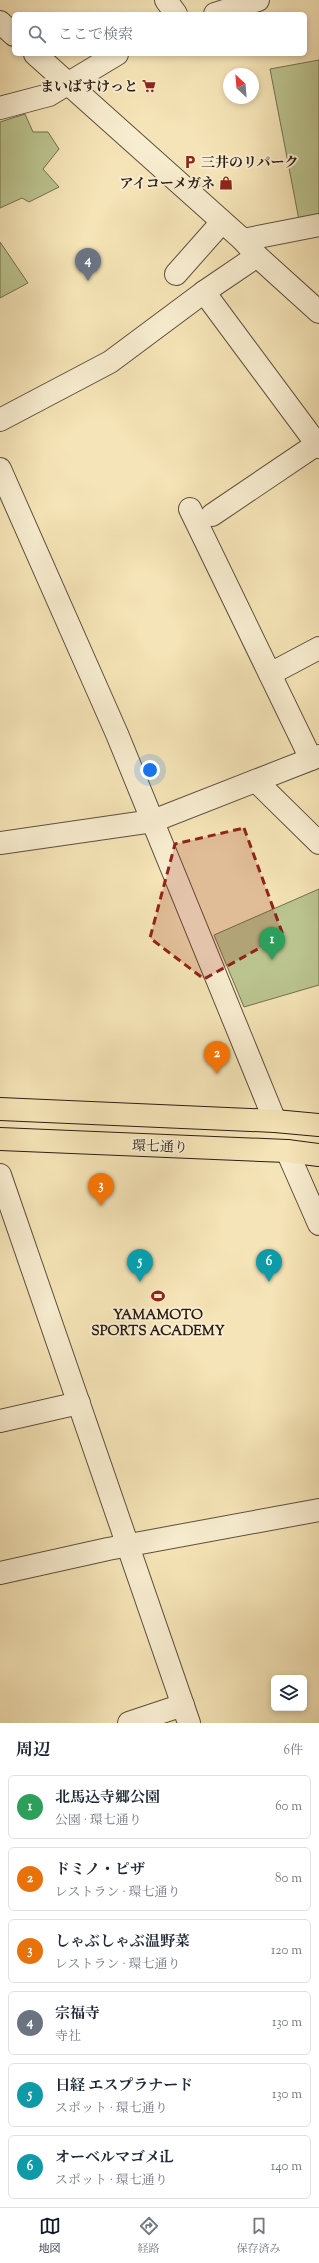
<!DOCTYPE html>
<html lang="ja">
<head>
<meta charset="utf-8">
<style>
	:root { --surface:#fff; --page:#f6f6f7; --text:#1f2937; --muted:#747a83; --line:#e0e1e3; --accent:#111827 }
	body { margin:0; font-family:"Sorts Mill Goudy","Noto Serif JP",serif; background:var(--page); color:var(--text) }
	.controls { position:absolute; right:12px; bottom:12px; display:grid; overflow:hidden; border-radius:6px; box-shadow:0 2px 6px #0003 }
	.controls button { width:36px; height:36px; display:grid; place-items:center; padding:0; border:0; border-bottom:1px solid var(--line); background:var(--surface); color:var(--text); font:20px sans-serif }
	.compass { position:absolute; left:223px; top:68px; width:36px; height:36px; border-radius:50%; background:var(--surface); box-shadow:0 2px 6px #0003; rotate:334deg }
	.you { position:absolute; left:150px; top:770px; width:14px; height:14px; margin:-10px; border:3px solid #fff; border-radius:50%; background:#1a73e8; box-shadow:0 0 0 6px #1a73e833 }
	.badge { display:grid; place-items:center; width:26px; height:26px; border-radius:50%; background:var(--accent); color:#fff; font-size:13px; font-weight:700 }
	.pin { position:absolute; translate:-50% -33px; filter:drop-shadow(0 1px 2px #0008) }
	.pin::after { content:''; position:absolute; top:21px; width:14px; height:12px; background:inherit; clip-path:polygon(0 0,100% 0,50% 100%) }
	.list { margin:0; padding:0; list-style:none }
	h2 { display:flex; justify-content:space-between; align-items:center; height:52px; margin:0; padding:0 16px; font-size:17px }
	h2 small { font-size:13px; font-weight:400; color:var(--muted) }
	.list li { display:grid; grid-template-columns:26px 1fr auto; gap:12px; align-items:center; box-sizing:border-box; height:64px; margin:0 8px 8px; padding:0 8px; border:1px solid var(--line); border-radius:6px }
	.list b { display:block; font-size:15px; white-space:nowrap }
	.list p { margin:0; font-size:13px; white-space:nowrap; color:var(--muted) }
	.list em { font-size:13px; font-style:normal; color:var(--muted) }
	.icon { flex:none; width:22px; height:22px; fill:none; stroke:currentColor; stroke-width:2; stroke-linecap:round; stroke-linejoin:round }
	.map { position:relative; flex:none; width:319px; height:1723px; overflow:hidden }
	.search { position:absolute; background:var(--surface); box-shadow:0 2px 6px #0003; left:12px; right:12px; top:12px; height:44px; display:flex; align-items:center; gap:10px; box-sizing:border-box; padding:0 14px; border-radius:6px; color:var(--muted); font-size:15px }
	.sheet { height:484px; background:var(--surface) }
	nav { display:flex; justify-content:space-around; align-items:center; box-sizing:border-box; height:56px; border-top:1px solid var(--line); background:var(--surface); font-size:11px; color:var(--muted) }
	nav a { display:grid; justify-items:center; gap:2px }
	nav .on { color:var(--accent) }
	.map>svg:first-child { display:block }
	.green { fill:#bbc48f; stroke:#727152 }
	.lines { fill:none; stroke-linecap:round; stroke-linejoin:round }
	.minor-casing { stroke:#5d503e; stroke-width:24 }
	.major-casing { stroke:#2a1e16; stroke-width:24 }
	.minor { stroke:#f8edd0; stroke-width:22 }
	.major { stroke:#f5e4b7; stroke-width:22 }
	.marked { fill:#8f2418; fill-opacity:0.2; stroke:#8f2418; stroke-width:3; stroke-dasharray:8 5; stroke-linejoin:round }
	.labels { text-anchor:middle; stroke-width:4; stroke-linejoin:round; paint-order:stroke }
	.poi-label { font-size:14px; font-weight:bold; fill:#2a1e16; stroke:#f8edd0; text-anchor:end }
	.street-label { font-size:14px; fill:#2a1e16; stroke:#f8edd0 }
</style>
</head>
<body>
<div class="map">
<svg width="319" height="1723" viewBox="0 0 319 1723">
	<rect width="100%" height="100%" fill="#f5e4b7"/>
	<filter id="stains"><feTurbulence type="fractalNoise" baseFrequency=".005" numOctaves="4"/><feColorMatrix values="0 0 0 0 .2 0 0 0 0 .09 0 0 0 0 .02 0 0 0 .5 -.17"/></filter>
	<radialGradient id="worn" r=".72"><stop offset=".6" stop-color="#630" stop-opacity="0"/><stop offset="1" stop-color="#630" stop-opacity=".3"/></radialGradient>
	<g class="green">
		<path d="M319 60V217L299 220 270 69Z"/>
		<path d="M25 114 33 132H48L59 149 43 169 59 187 29 202 22 198 0 208V122Z"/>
		<path d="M0 242 28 283 0 298Z"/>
		<path d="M319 889V985L244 1007 214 935Z"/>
	</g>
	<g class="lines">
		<g class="minor-casing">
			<g id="minor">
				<path d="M166 0 176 14"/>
				<path d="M215 14 258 0"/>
				<path d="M0 22 14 35"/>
				<path d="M35 54 243 240 257 256 319 312"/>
				<path d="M0 108 49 95 117 54"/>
				<path d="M243 240 319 225"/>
				<path d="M176 274 222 222"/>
				<path d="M204 292 319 447"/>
				<path d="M0 420 110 362 204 292 257 256"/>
				<path d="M0 469 117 734 275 1121"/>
				<path d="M190 509 311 759"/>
				<path d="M212 515 317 444"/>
				<path d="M270 674 319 648"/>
				<path d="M256 781 319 843"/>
				<path d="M0 843 153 821 319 756"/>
				<path d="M287 1151 319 1224"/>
				<path d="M0 1175 189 1723"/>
				<path d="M0 1421 79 1403"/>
				<path d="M0 1573 108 1549 319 1510"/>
				<path d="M129 1723 183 1705"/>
			</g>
		</g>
		<g class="major-casing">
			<g id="major">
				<path d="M0 1109 275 1121 319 1125"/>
				<path d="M0 1139 287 1151 319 1155"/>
			</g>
		</g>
		<use href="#minor" class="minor"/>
		<use href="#major" class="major"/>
	</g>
	<path class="marked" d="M244 828 283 935 204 979 150 938 175 844Z"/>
	<defs>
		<g id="supermarket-bare" transform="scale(1.08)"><path d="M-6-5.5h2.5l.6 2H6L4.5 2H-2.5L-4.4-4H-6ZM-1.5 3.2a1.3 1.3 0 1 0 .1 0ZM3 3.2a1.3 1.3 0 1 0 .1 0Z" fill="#8f2418" stroke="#f8edd0" stroke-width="2.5" paint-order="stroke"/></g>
		<g id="parking-bare" transform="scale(1.08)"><path d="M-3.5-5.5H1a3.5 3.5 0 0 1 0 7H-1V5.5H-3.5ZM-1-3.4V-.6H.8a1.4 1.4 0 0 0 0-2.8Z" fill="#8f2418" stroke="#f8edd0" stroke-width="2.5" paint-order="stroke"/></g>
		<g id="shop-bare" transform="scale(1.08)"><path d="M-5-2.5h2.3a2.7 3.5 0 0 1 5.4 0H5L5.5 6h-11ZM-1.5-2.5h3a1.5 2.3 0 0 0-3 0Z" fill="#8f2418" stroke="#f8edd0" stroke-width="2.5" paint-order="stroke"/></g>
		<g id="stadium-bare" transform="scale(1.08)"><path d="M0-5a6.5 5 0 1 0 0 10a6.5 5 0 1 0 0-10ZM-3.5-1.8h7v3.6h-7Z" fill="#8f2418" stroke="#f8edd0" stroke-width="2.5" paint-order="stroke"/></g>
	</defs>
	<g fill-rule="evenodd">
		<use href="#supermarket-bare" x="149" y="86"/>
		<use href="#parking-bare" x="190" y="162"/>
		<use href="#shop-bare" x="226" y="183"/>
		<use href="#stadium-bare" x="158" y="1296"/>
	</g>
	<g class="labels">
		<g class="poi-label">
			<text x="138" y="91">まいばすけっと</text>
			<text x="201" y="167" text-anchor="start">三井のリパーク</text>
			<text x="215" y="188">アイコーメガネ</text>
			<text x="158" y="1319" text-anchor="middle">YAMAMOTO<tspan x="158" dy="16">SPORTS ACADEMY</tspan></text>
		</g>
		<g class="street-label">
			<text transform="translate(160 1146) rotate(2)" y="5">環七通り</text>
		</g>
	</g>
	<rect width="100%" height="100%" filter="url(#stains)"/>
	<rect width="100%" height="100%" fill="url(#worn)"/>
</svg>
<div class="controls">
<button><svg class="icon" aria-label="layers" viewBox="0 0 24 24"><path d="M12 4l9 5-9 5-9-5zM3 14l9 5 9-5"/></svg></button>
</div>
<svg class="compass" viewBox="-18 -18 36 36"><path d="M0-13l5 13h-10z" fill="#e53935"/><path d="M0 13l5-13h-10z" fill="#747a83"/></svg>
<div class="you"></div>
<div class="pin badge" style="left:272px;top:960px;background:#2e9e5b">1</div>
<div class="pin badge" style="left:217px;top:1074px;background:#e8710a">2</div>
<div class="pin badge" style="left:101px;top:1206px;background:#e8710a">3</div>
<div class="pin badge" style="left:88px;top:281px;background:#6b7280">4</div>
<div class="pin badge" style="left:140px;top:1282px;background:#0f9aa8">5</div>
<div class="pin badge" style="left:269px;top:1282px;background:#0f9aa8">6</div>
<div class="search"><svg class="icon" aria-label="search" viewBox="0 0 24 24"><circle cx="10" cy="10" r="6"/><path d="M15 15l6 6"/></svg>ここで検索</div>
</div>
<section class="sheet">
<h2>周辺<small>6件</small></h2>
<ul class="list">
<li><span class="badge" style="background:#2e9e5b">1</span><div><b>北馬込寺郷公園</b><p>公園 · 環七通り</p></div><em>60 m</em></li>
<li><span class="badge" style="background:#e8710a">2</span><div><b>ドミノ・ピザ</b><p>レストラン · 環七通り</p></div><em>80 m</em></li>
<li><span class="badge" style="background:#e8710a">3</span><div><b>しゃぶしゃぶ温野菜</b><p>レストラン · 環七通り</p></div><em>120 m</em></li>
<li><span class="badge" style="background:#6b7280">4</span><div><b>宗福寺</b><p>寺社</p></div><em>130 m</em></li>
<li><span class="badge" style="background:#0f9aa8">5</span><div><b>日経 エスプラナード</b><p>スポット · 環七通り</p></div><em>130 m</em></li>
<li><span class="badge" style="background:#0f9aa8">6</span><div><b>オーベルマゴメiL</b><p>スポット · 環七通り</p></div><em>140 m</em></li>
</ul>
</section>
<nav>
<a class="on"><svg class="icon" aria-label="map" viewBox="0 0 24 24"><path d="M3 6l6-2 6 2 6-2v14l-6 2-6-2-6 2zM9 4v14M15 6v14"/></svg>地図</a>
<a><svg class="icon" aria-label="directions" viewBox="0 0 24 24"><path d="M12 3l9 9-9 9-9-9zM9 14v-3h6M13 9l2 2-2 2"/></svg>経路</a>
<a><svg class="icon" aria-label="saved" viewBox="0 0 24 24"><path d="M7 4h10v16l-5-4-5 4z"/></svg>保存済み</a>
</nav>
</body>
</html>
